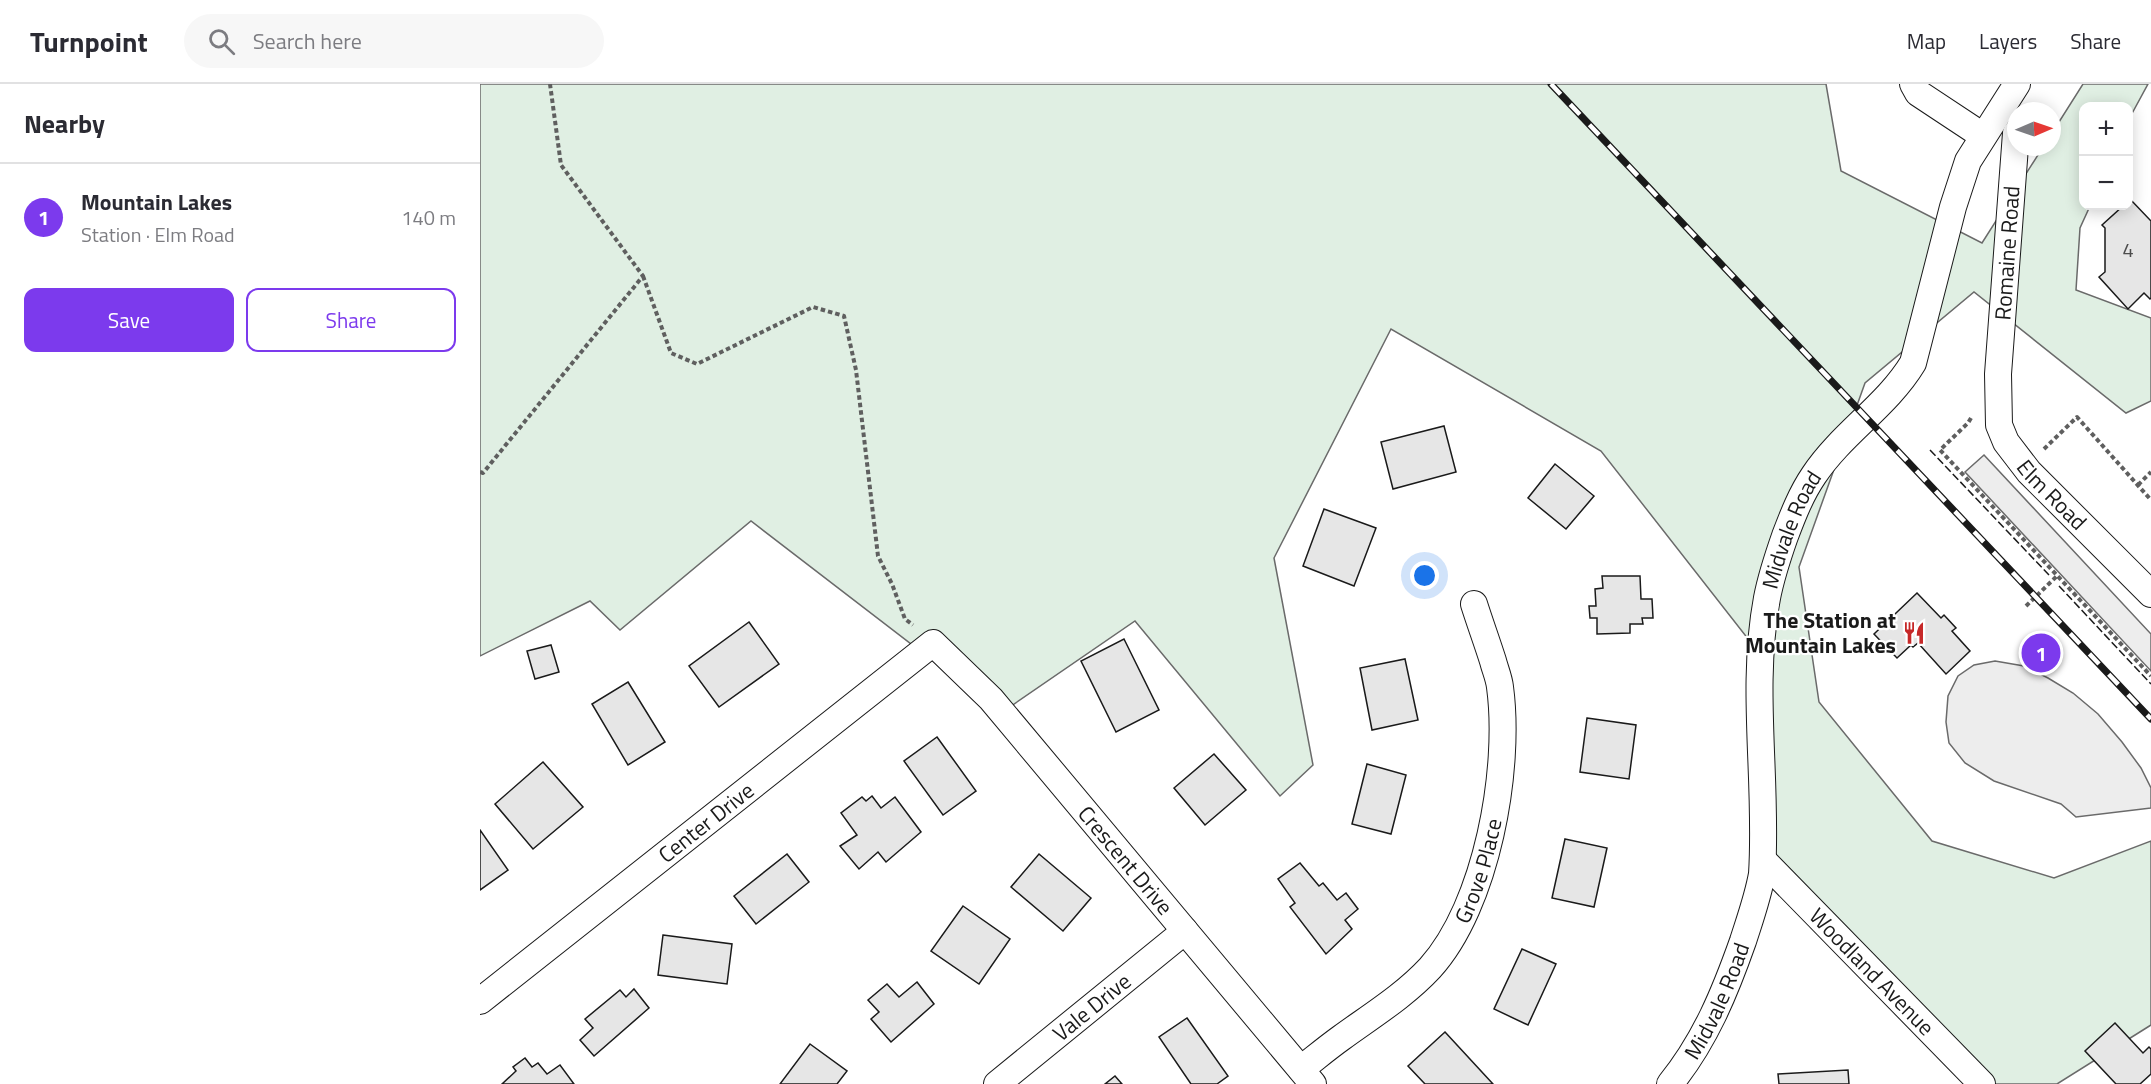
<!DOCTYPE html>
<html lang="en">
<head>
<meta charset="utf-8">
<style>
	:root { --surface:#fff; --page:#f7f7f7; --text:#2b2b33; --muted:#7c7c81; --line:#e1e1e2; --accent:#7c3aed }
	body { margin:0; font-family:"Titillium Web",sans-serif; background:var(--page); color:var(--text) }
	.controls { position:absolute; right:18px; top:18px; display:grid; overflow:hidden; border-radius:12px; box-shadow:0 3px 15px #0003 }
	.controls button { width:54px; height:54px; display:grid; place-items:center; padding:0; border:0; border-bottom:2px solid var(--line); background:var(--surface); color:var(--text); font:30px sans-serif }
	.compass { position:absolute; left:1527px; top:18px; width:54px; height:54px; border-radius:50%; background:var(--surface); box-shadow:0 3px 15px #0003; rotate:88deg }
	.you { position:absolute; left:945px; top:492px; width:21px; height:21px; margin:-15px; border:4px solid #fff; border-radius:50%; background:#1a73e8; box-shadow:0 0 0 9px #1a73e833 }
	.badge { display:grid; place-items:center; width:39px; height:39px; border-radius:50%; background:var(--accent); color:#fff; font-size:20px; font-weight:700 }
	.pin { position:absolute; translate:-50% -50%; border:3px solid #fff; box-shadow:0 2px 6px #0006 }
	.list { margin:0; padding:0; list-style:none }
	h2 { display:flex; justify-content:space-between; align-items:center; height:78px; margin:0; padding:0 24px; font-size:26px }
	h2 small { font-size:20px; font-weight:400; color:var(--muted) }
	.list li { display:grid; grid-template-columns:39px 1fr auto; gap:18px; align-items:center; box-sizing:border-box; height:108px; padding:0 24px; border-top:2px solid var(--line) }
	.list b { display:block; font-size:22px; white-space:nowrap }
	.list p { margin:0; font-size:20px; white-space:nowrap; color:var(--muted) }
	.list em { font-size:20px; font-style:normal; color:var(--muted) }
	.actions { display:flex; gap:12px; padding:18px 24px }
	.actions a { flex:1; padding:14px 0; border:2px solid var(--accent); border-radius:12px; text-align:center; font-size:21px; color:var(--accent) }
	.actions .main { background:var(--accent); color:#fff }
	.icon { flex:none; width:33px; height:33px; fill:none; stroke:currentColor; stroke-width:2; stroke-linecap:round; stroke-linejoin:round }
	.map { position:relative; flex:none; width:1671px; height:1000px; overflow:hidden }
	header { display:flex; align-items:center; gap:36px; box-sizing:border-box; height:84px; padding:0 30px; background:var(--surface); border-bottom:2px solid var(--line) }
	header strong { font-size:28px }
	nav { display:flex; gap:33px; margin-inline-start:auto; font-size:21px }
	.search { width:420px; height:54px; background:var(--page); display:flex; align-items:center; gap:15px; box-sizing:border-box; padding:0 21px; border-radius:33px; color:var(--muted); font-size:22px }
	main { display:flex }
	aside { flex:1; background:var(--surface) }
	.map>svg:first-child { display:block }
	.green { fill:#e0efe3; stroke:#6a6a6a; stroke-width:1.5 }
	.parking { fill:#ededed; stroke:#6a6a6a; stroke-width:1.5 }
	.building { fill:#e6e6e6; stroke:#1a1a1a; stroke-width:1.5 }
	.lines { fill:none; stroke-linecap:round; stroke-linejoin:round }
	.street-casing { stroke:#1a1a1a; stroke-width:28 }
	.path { stroke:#5f5f5f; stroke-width:4; stroke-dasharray:4.5 3; stroke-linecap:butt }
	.street { stroke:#fff; stroke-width:26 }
	.rail-casing { stroke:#1a1a1a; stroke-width:7 }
	.rail { stroke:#fff; stroke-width:4.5; stroke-dasharray:14; stroke-linecap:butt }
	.fence { stroke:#1a1a1a; stroke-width:1.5; stroke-dasharray:8 3; stroke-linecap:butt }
	.labels { text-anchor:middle; stroke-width:4.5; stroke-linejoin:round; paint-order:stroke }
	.number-label { font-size:20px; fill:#4d4d4d }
	.street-label { font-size:22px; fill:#1a1a1a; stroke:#fff }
	.poi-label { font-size:22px; font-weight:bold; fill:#1a1a1a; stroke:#fff; text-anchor:end }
</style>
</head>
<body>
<header>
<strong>Turnpoint</strong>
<div class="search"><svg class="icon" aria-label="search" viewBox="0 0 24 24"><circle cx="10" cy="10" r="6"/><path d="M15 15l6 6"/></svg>Search here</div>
<nav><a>Map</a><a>Layers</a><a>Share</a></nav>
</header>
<main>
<aside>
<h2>Nearby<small></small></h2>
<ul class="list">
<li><span class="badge">1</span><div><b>Mountain Lakes</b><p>Station · Elm Road</p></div><em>140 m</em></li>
</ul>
<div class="actions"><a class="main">Save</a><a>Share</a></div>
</aside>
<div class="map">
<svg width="1671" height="1000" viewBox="0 0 1671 1000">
	<rect width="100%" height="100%" fill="#fff"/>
	<path class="green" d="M0 0H1346L1361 87 1502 159 1563 63H1572V49L1603 0H1668L1649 35 1648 22H1604V122H1610L1600 144 1596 206 1671 234V317L1646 329 1494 208 1385 299 1319 483 1339 618 1452 757 1574 794 1671 757V941L1577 1000H1490L1286 789 1276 565 1121 367 911 245 794 474 833 681 800 712 655 537 521 629 271 437 140 546 110 517 0 572Z"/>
	<g class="parking">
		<path d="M1504 371 1671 550V587L1485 388Z"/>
		<path d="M1515 577 1544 582 1568 594 1593 609 1618 630 1642 658 1661 684 1671 704V724L1596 733 1581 720 1514 697 1485 679 1469 659 1466 638 1468 612 1478 592 1494 581Z"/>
	</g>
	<g class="building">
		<path d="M1650 115 1671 137V214L1670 215 1664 209 1648 225 1619 193 1625 188V144L1622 141 1643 122H1648Z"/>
		<path d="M964 342 976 388 913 405 901 358Z"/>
		<path d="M1075 380 1114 412 1086 445 1048 414Z"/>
		<path d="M844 425 896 444 874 502 823 482Z"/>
		<path d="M1122 492H1160L1161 515H1172L1173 534H1162L1163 540H1150V549L1117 550V534H1110L1109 522H1116L1115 505 1123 504Z"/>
		<path d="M1437 509 1461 534 1464 531 1476 544 1472 547 1490 567 1466 590 1438 559 1433 563 1431 561 1417 574 1394 550Z"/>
		<path d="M269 538 299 580 239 623 209 582Z"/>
		<path d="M644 555 679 626 636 648 601 577Z"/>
		<path d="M71 561 79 588 55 595 47 567Z"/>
		<path d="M925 575 938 636 892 646 880 584Z"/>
		<path d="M148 598 185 658 148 681 112 620Z"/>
		<path d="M1107 634 1156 641 1149 695 1100 688Z"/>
		<path d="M457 653 496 707 463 731 424 677Z"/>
		<path d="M734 670 766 706 725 741 694 704Z"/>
		<path d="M63 678 103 723 53 765 15 720Z"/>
		<path d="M887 680 926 691 911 750 872 740Z"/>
		<path d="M392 712 401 724 415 713 441 748 406 778 398 768 379 785 360 762 377 751 361 729 382 713 386 717Z"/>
		<path d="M0 746 28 786 0 806Z"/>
		<path d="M1085 755 1127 764 1114 823 1072 814Z"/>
		<path d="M307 770 329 798 276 840 254 812Z"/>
		<path d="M559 770 611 814 583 847 531 803Z"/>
		<path d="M820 779 839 802 843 799 857 816 866 809 878 825 865 836 872 845 846 870 810 823 815 819 798 795Z"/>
		<path d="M483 822 530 855 499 900 451 867Z"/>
		<path d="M183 851 252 860 247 900 178 891Z"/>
		<path d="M1042 865 1076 880 1048 941 1014 925Z"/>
		<path d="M437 898 454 920 411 958 391 935 399 928 388 916 407 900 419 913Z"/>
		<path d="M154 905 169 924 114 972 100 956 113 944 105 935 140 906 146 913Z"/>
		<path d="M707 934 748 992 737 1000H711L679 953Z"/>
		<path d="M1635 939 1663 969 1669 963 1671 965V990L1660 1000H1636L1605 967Z"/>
		<path d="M965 948 1013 1000H945L928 982Z"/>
		<path d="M330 960 367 987 357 1000H300Z"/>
		<path d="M45 974 52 983 58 979 67 990 80 981 94 1000H22L36 987 33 983Z"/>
		<path d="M1368 986 1369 1000H1299L1298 990Z"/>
		<path d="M635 992 642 1000H625Z"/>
	</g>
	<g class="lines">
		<g class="street-casing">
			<g id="street">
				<path d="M1433 0 1438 9 1503 52"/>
				<path id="s1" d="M1536 49 1518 290 1519 341 1526 358 1549 388 1671 510"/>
				<path id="s2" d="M1283 776 1502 1000"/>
				<path id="s3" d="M0 917 453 559 511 615 833 1000"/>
				<path id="s4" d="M821 985C834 975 847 964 861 954 891 932 924 912 950 884 1007 821 1031 685 1020 603 1019 594 1015 585 1013 577 1007 558 1000 539 994 520"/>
				<path id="s5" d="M517 1000 705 847"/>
				<path id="s6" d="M1190 1000C1225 957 1245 908 1263 857 1270 835 1278 813 1282 790 1288 698 1270 605 1287 514 1291 493 1298 472 1305 452 1313 431 1321 410 1334 391 1362 349 1407 322 1433 279L1473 123 1488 77 1537 0"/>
			</g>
		</g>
		<g class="path">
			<path d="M163 192 191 269 217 280 333 223 364 232 376 286 398 472 412 500 425 535 433 541"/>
			<path d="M1491 334 1488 339 1460 366 1671 592"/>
			<path d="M1564 365 1597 333 1671 416"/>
			<path d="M0 388 3 389 163 192 81 81 70 0"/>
			<path d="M1658 401 1671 388"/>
			<path d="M1546 522 1577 492"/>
		</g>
		<use href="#street" class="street"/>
		<g class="rail-casing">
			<path id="rail" d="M1071 0 1671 635"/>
		</g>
		<use href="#rail" class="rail"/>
		<g class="fence">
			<path d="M1450 366 1569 491"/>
			<path d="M1579 502 1671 600"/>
		</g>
	</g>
	<defs>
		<g id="restaurant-bare" transform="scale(1.8)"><path d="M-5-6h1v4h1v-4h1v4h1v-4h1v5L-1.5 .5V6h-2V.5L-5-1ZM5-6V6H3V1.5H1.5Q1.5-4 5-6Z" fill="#c62828" stroke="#fff" stroke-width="2.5" paint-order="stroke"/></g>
	</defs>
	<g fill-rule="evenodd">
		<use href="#restaurant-bare" x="1434" y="549"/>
	</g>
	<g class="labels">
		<g class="number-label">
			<text x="1648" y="173">4</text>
		</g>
		<g class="street-label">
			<text transform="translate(1527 169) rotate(-86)" y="8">Romaine Road</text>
			<text dy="8" stroke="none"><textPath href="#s1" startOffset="381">Elm Road</textPath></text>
			<text dy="8" stroke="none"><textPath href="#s6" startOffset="580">Midvale Road</textPath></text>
			<text dy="8" stroke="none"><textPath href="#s3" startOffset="288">Center Drive</textPath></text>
			<text dy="8" stroke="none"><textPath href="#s3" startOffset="868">Crescent Drive</textPath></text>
			<text dy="8" stroke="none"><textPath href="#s4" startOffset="274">Grove Place</textPath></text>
			<text dy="8" stroke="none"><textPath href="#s2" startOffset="156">Woodland Avenue</textPath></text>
			<text dy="8" stroke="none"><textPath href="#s6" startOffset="96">Midvale Road</textPath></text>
			<text dy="8" stroke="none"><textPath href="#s5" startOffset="122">Vale Drive</textPath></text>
		</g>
		<g class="poi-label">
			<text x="1416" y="544">The Station at<tspan x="1416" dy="25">Mountain Lakes</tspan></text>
		</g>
	</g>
</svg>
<div class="controls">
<button>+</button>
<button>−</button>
</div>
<svg class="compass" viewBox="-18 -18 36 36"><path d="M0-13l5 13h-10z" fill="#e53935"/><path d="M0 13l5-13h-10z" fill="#7c7c81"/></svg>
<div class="you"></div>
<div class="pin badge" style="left:1561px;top:569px">1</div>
</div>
</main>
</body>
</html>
